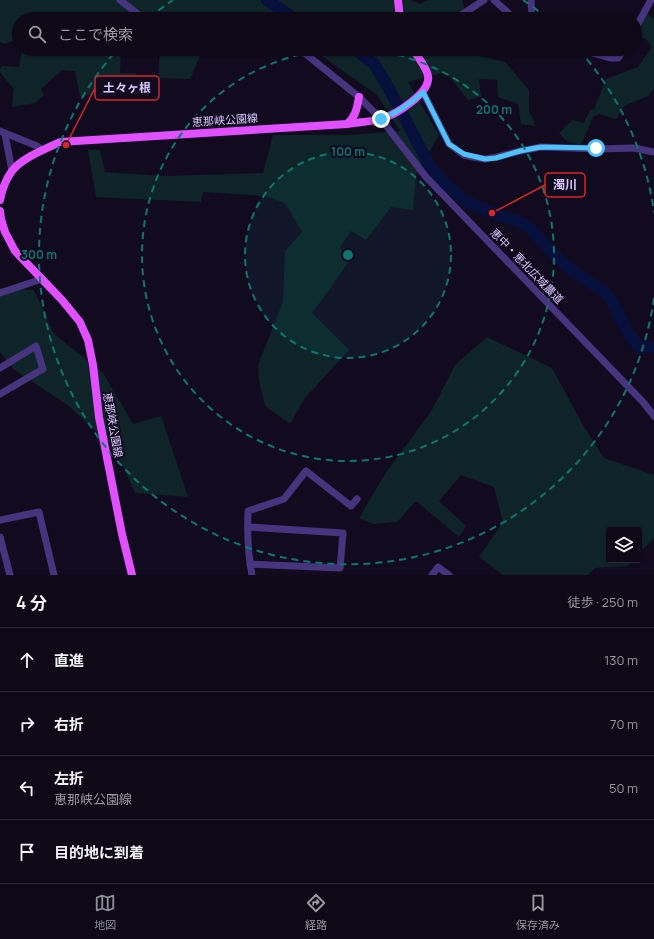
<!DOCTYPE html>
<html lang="ja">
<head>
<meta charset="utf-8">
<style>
	:root { --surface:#0e0817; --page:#171120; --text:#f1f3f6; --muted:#9b9aa1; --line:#2e2936; --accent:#8c9099 }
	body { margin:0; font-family:Manrope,"Noto Sans JP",sans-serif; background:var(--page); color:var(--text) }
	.controls { position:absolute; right:12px; bottom:12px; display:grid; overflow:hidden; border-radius:4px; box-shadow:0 1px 3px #0004 }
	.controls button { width:36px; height:36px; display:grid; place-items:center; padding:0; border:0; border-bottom:1px solid var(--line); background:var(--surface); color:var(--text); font:20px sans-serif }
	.stop { position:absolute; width:12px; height:12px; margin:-9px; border:3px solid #4fc3f7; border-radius:50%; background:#fff }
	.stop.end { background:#4fc3f7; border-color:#fff; box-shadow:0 1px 4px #0008 }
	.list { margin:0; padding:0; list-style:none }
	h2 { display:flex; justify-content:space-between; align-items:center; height:52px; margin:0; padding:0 16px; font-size:17px }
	h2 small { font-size:13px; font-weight:400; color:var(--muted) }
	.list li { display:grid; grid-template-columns:26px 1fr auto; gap:12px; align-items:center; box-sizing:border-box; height:64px; padding:0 16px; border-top:1px solid var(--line) }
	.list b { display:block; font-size:15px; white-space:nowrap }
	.list p { margin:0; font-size:13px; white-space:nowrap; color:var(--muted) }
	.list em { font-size:13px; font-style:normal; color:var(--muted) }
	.icon { flex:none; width:22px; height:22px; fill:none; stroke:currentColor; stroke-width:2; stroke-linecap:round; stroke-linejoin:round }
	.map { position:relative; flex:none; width:654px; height:575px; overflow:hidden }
	.search { position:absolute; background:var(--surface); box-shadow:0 1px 3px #0004; left:12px; right:12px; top:12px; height:44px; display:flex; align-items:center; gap:10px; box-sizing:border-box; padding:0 14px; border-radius:22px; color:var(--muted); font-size:15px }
	.sheet { height:308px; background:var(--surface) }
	nav { display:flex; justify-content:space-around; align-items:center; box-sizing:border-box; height:56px; border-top:1px solid var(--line); background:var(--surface); font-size:11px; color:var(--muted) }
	nav a { display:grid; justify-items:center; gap:2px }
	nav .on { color:var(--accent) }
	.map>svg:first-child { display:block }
	.green { fill:#0e2429 }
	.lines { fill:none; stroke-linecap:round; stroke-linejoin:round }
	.river { stroke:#07103c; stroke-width:12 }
	.minor { stroke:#46347f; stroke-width:7 }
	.major { stroke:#e050ff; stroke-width:8 }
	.route { stroke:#4fc3f7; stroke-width:5 }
	.ring { fill:none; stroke:#0f766e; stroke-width:2; stroke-dasharray:7 5 }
	.labels { text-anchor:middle; stroke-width:4; stroke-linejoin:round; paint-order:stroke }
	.street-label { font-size:11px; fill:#dac9ff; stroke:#120b1f }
	.centre { fill:#0f766e; stroke:#120b1f; stroke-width:2 }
	.ring-label { font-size:12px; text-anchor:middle; font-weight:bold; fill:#0f766e; stroke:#120b1f; stroke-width:4; stroke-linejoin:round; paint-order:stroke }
	.leader { fill:none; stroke:#d62828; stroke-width:1.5 }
	.callout-dot { fill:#d62828; stroke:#120b1f; stroke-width:1.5 }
	.callout { fill:#120b1f; stroke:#d62828; stroke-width:1.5 }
	.callout-label { font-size:12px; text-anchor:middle; font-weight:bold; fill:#dac9ff }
</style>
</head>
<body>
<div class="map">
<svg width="654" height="575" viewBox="0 0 654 575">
	<rect width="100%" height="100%" fill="#120b1f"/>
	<g class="green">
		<path d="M0 0H411L420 4 428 0H462L467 19H249L212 12 198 17V19H19V44L12 41 5 44 0 42Z"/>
		<path d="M646 13 654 19V89L648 96 624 106 616 119 599 114 593 117 581 145 568 142 559 133 572 120 584 123 590 110 594 109 606 79 638 67 652 47 647 40 635 33Z"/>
		<path d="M22 49H121L120 73H136L137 81 130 91 118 94 80 96 75 71 62 70 41 89 44 95 35 103 12 107 14 89 0 72V69L2 66 19 67Z"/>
		<path d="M160 49H200V56L190 79 158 78Z"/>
		<path d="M312 49H476L478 56 505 62 529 90V110L534 121 535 126 521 124 518 104 498 97 497 80 479 79 481 97 468 100 446 72 408 82 439 135 416 175 413 210 391 207 366 240 351 231 340 247 349 261 324 297 312 313 349 350 305 398 290 424 265 406 259 381 258 365 283 302 285 251 302 232 285 203 265 196 203 192 201 202 96 197 88 150H100L105 172 164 176 263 173 273 135H348L400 131 377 95Z"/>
		<path d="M0 288 34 290 54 334 103 373 133 424 161 416 188 497 135 493 115 449 69 406 13 369 0 352Z"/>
		<path d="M487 337 552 368 583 425 604 458 654 475V541L653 539 639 553V530H609V560H633L627 566 595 568 588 575H503L479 557 503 522 494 487 461 475 439 501 466 526 459 537 416 501 397 522 374 524 359 518 385 474 432 410 455 365Z"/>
	</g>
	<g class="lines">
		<g class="river">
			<path d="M267 0 295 19"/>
			<path d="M355 49 374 64 387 85 431 168 446 184 464 200 492 213 518 221 531 229 555 256 577 274 603 291 611 299 629 334 640 348 654 347"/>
		</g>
		<g class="minor">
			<path d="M120 0 139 15 150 19"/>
			<path d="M494 0 515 19"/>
			<path d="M531 0 532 19"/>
			<path d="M455 19 484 0"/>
			<path d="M635 29 651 0"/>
			<path d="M297 49 307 55 359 97 381 119 426 177 643 402 654 416"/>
			<path d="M578 49 610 58H618L624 49"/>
			<path d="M423 92 449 144 464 155 473 157 485 159 497 157 520 151 541 147 598 149 634 148 654 152"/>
			<path d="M0 131 37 146 42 150"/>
			<path d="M5 134 12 171"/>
			<path d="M0 293 42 279"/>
			<path d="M0 368 36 346 43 369 0 394"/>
			<path d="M0 520 39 512 54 575"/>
			<path d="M248 527 343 533 340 568 250 564"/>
			<path d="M0 537 10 575"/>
			<path d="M252 575C248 554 247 533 248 511L284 499 306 471 351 506 357 499"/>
			<path d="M432 575 438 567 449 575"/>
		</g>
		<g class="major">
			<path d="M398 0 400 19"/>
			<path d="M347 124C356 117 357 107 359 97"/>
			<path d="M0 200C2 190 5 180 12 171 22 158 45 149 60 142L347 124C358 122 370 122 381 119 395 115 431 93 428 76 427 68 417 56 413 49"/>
			<path d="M0 211 1 219 5 232 15 251 62 300 80 322 83 329 88 340 93 365 99 417 122 534 132 575"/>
		</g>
	</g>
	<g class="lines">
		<path class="route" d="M381 119C397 113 410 104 423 92L449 144 464 154 485 159 496 158 520 151 541 147 596 148"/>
	</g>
	<circle cx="348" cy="255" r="103" fill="#0f766e" fill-opacity=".12"/>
	<g class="ring">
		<circle cx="348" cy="255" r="103"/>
		<path d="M350 49A206 206 0 1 1 346 49"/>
		<path d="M654 298A309 309 0 1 1 117 50M149 18A309 309 0 0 1 173 0M523 0A309 309 0 0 1 547 18M579 50A309 309 0 0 1 654 212"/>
	</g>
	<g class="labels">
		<g class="street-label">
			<text transform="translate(225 120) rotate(-4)" y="4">恵那峡公園線</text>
			<text transform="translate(527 266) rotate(46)" y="4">恵中・恵北広域農道</text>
			<text transform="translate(113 425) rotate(80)" y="4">恵那峡公園線</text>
		</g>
	</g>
	<circle cx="348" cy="255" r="6" class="centre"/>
	<g class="ring-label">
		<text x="494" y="114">200 m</text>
		<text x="348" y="156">100 m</text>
		<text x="39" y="259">300 m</text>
	</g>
	<path class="leader" d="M66 145L95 88M492 213L545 185"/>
	<g class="callout-dot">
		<circle cx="66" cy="145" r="4"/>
		<circle cx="492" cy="213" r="4"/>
	</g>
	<g class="callout">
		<rect x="95" y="76" width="64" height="24" rx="4"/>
		<rect x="545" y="173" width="40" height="24" rx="4"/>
	</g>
	<g class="callout-label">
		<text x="127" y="92">土々ヶ根</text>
		<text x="565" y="189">濁川</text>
	</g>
</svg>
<div class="controls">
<button><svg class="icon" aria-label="layers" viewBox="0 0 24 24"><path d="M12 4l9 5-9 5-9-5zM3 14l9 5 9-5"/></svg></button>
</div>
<div class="stop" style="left:596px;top:148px"></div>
<div class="stop end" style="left:381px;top:119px"></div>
<div class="search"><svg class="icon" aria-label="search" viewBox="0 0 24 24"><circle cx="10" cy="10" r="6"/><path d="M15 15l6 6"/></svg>ここで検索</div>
</div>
<section class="sheet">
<h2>4 分<small>徒歩 · 250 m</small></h2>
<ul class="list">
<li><svg class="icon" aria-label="ahead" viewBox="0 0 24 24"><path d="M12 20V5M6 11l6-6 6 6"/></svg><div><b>直進</b></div><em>130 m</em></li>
<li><svg class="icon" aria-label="right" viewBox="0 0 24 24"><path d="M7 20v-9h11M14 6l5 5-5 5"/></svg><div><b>右折</b></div><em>70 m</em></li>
<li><svg class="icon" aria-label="left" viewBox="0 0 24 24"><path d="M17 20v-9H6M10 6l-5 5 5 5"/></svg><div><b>左折</b><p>恵那峡公園線</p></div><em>50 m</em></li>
<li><svg class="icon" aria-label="arrive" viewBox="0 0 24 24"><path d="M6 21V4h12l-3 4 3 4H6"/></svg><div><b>目的地に到着</b></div></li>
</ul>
</section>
<nav>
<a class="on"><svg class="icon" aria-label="map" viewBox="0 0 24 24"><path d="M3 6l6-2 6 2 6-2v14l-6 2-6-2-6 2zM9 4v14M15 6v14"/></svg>地図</a>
<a><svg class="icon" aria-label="directions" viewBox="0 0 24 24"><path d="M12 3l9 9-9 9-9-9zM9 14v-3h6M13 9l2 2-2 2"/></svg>経路</a>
<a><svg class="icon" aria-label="saved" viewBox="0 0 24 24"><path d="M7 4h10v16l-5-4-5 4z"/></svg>保存済み</a>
</nav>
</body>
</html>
